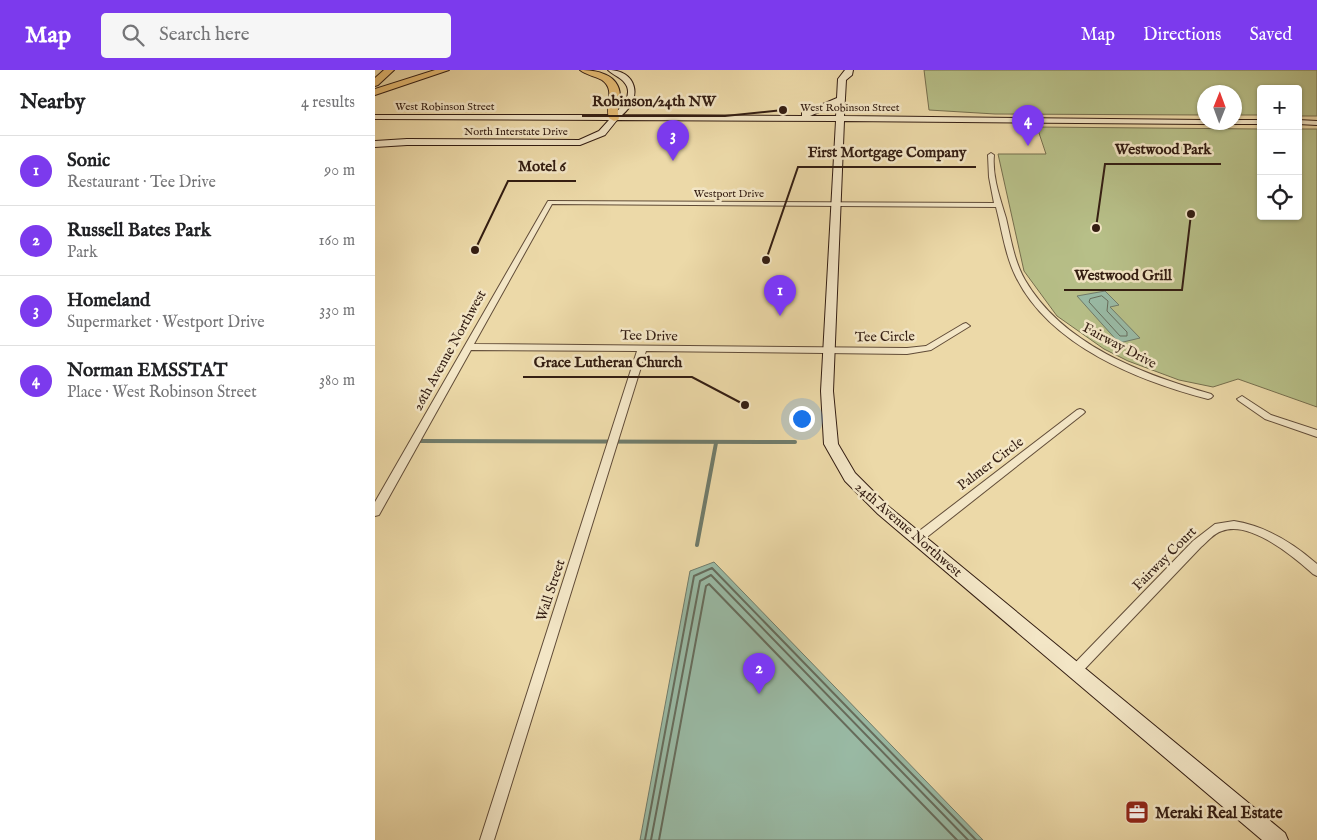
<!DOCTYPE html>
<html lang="en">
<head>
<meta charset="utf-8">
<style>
	:root { --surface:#fff; --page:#f6f6f6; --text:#202124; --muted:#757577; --line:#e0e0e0; --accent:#7c3aed }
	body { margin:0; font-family:"IM FELL English",serif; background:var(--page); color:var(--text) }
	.controls { position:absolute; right:15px; top:15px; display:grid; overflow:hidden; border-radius:5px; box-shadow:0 1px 4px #0004 }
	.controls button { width:45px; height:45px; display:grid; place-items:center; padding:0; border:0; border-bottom:1px solid var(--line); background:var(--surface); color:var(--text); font:25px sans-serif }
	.compass { position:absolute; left:822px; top:15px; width:45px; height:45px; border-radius:50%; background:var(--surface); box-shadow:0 1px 4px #0004; rotate:1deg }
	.you { position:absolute; left:426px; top:348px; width:18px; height:18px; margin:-12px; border:4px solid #fff; border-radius:50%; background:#1a73e8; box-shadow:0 0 0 8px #1a73e833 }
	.badge { display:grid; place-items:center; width:32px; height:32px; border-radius:50%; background:var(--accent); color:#fff; font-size:16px; font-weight:700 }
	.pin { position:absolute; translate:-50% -41px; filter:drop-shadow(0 1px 2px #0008) }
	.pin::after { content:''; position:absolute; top:26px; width:18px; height:15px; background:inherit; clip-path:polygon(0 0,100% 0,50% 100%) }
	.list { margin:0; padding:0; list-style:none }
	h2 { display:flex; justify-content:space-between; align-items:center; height:65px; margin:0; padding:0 20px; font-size:21px }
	h2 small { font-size:16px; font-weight:400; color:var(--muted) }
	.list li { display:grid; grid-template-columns:32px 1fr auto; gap:15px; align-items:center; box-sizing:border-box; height:70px; padding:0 20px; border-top:1px solid var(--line) }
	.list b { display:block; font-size:19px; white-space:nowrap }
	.list p { margin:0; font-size:16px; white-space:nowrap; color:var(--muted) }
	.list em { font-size:16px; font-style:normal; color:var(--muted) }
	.icon { flex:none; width:28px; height:28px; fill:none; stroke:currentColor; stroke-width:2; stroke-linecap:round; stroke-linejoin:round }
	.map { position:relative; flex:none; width:942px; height:770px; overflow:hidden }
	header { display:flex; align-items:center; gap:30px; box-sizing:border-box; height:70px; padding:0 25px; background:var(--accent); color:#fff }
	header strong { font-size:24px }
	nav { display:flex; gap:28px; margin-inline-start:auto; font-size:18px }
	.search { width:350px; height:45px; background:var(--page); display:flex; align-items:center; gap:12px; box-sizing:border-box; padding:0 18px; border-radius:5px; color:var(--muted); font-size:19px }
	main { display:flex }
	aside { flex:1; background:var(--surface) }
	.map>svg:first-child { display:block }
	.green { fill:#b7bf88; stroke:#756e4d }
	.water { fill:#99baa5; stroke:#707b6a }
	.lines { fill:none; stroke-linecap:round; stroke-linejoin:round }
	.shore-far1 { stroke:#666c5c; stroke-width:1 }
	.shore { stroke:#666c5c; stroke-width:2 }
	.stream { stroke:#707b6a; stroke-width:4 }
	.street-casing { stroke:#614c38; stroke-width:2 }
	.secondary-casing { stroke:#331d12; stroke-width:2 }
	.highway-casing { stroke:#331d12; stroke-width:2 }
	.street { fill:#f3e6c6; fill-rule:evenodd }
	.secondary { fill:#f3e6c6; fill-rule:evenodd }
	.highway { fill:#e6bc74; fill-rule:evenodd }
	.labels { text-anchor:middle; stroke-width:5; stroke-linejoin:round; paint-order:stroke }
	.far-street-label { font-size:11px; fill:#331d12; stroke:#f3e6c6 }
	.street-label { font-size:14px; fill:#331d12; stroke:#f3e6c6 }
	.near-poi-label { font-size:16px; font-weight:bold; fill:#331d12; stroke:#f3e6c6; text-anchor:start }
	.leader { fill:none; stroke:#331d12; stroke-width:2 }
	.callout-dot { fill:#331d12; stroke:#f3e6c6; stroke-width:2 }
	.callout-label { font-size:15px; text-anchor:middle; font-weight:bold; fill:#331d12; stroke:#f3e6c6; stroke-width:5; stroke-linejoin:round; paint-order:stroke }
</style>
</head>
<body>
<header>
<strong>Map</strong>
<div class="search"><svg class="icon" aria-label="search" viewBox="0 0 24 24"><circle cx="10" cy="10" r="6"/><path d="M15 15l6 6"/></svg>Search here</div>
<nav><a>Map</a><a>Directions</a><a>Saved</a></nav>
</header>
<main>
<aside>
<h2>Nearby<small>4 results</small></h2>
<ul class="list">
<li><span class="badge">1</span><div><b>Sonic</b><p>Restaurant · Tee Drive</p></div><em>90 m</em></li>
<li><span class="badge">2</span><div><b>Russell Bates Park</b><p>Park</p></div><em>160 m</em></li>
<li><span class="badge">3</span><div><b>Homeland</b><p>Supermarket · Westport Drive</p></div><em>330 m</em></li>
<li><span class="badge">4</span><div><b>Norman EMSSTAT</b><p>Place · West Robinson Street</p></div><em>380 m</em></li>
</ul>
</aside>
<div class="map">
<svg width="942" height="770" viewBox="0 0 942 770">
	<rect width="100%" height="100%" fill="#ecd9a8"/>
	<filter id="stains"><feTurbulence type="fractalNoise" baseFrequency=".004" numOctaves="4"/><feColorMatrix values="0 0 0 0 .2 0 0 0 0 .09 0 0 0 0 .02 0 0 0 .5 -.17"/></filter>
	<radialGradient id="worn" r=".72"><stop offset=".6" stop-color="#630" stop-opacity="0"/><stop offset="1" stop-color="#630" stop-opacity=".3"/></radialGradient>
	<g class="green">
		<path d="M549 0H942V46H923V19H886V45H860L859 22H829V45L620 44 554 40Z"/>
		<path d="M662 57 886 59V146H923V59H942V337L863 309 838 317 804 310 753 291 729 279 682 246 649 201 623 84H671Z"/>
	</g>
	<g class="water">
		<path d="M730 221 744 235 735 237 765 268 744 273 702 226Z"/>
		<path d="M339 492 608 770H265L315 501Z"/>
	</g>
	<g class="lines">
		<g class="shore-far1">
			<path d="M727 226 733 231 732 241 752 262V266H745L714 232 715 229Z"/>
			<path d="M335 499H338"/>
		</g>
		<g class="shore">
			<path d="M270 770 319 506 337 498 601 770"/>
			<path d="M276 770 325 511 336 505 593 770"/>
			<path d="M284 770 331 516 334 514 582 770"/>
		</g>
		<g class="stream">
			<path d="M42 371 420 372"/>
			<path d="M322 475 341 373"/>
		</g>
		<g class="street-casing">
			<g id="street">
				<path d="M616 83 619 85C617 106 625 128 631 148 636 169 639 191 650 210 688 275 767 304 836 324L838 326 836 328 833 329C764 311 675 276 641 207 630 185 627 160 621 137L177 134 99 274 532 278 551 276 588 254 591 253 595 256 556 280 532 284 271 281 119 770H105L262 281 96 280 4 445 0 446V432L173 131 619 133 614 107 613 85Z"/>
				<path d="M867 326 896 345 942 360V367L890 349 864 331 862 329Z"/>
				<path d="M705 339 708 340 710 342 708 344 547 471 543 472 539 471 537 468 539 465 702 340Z"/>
				<path d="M859 451C891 456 918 473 942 494V506L938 504C919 487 875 450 847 461 839 463 832 472 826 477L704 605 700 607 696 605 694 601 696 597 818 471 840 454Z"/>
			</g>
		</g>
		<g class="secondary-casing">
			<g id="secondary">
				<path d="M233 0C262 0 268 28 247 45L427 46V43L462 28 463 9 470 0H478L477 5 471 10 469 46 829 50V52H833L829 54 469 51 458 321 463 374 480 403 513 436 910 763 913 770H887L503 444 470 411 449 374 446 321 461 51 242 50 230 65 205 75H32L0 77V71L32 69 204 70 224 61 234 50 0 49V45H238C246 38 260 24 249 12 245 7 238 5 233 0ZM462 34 461 46H435Z"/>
				<path d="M859 50H886V54H856L859 52Z"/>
				<path d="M923 50 942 51V55L923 54Z"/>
			</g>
		</g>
		<g class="highway-casing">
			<g id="highway">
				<path d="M9 0H19L3 15 0 16V8Z"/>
				<path d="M60 0H74L0 25V19Z"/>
				<path d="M205 0C221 0 244 4 245 25 245 34 241 39 244 48L243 50 239 51 234 48C230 35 241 20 227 10 220 6 211 5 205 0Z"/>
			</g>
		</g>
		<use href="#street" class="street"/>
		<use href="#secondary" class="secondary"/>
		<use href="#highway" class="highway"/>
	</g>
	<defs>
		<g id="office-square" transform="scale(1.25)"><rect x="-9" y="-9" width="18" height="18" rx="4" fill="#8f2418" stroke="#f3e6c6"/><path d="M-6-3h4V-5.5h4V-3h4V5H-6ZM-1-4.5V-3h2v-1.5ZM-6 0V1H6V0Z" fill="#fff"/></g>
	</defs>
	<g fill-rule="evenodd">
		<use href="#office-square" x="762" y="742"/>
	</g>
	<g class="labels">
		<g class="far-street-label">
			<text x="70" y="40">West Robinson Street</text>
			<text x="475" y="41">West Robinson Street</text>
			<text x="141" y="65">North Interstate Drive</text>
			<text x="354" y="127">Westport Drive</text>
		</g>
		<g class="street-label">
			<text transform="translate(274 265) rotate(1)" y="5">Tee Drive</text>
			<text transform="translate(510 266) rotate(-1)" y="5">Tee Circle</text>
			<text transform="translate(745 275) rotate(28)" y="5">Fairway Drive</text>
			<text transform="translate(74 280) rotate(-61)" y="5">26th Avenue Northwest</text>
			<text transform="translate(615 393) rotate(-37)" y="5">Palmer Circle</text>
			<text transform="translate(534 459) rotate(41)" y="5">24th Avenue Northwest</text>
			<text transform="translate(789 488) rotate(-45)" y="5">Fairway Court</text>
			<text transform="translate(175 520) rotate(-72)" y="5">Wall Street</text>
		</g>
		<g class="near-poi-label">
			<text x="780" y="748">Meraki Real Estate</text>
		</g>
	</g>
	<path class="leader" d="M408 40L350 46H207M721 158L730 94H846M391 190L423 97H601M100 180L133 111H201M816 144L807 220H689M370 335L317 307H148"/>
	<g class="callout-dot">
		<circle cx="408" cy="40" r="5"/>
		<circle cx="721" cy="158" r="5"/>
		<circle cx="391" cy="190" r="5"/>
		<circle cx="100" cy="180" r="5"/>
		<circle cx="816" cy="144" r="5"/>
		<circle cx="370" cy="335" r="5"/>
	</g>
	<g class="callout-label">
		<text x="279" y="36">Robinson/24th NW</text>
		<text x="788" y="84">Westwood Park</text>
		<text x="512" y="87">First Mortgage Company</text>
		<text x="167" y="101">Motel 6</text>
		<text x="748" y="210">Westwood Grill</text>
		<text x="233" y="297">Grace Lutheran Church</text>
	</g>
	<rect width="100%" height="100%" filter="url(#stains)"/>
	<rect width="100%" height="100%" fill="url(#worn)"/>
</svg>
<div class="controls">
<button>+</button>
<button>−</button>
<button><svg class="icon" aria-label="locate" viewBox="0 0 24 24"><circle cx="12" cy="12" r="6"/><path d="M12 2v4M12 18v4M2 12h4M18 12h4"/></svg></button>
</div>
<svg class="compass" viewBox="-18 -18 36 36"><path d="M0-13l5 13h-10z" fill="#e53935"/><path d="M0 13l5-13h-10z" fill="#757577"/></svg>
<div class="you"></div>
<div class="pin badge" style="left:405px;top:246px">1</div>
<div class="pin badge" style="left:384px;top:624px">2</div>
<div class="pin badge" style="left:298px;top:91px">3</div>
<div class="pin badge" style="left:653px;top:76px">4</div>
</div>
</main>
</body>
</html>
